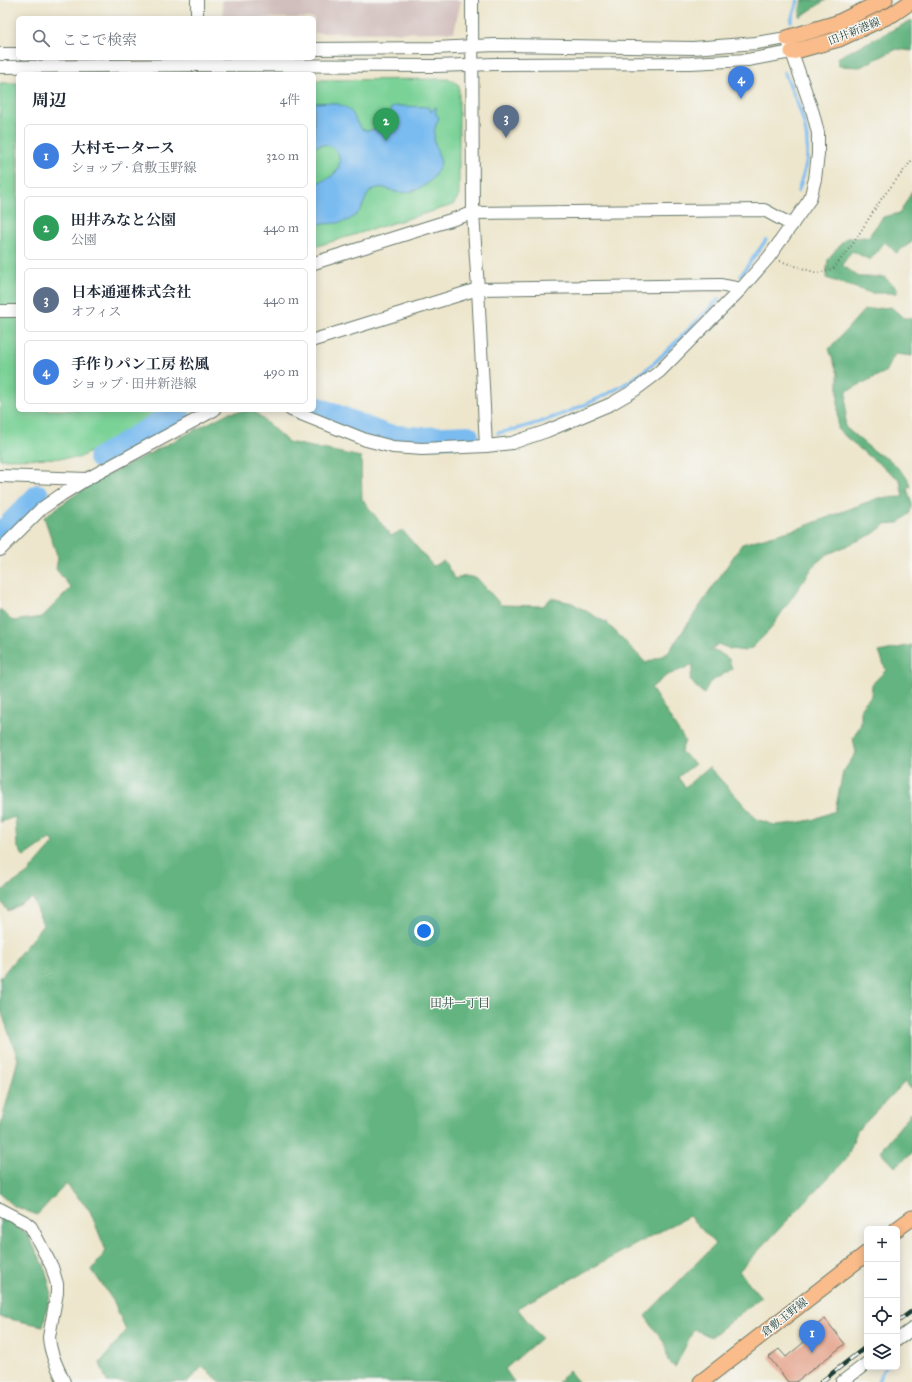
<!DOCTYPE html>
<html lang="ja">
<head>
<meta charset="utf-8">
<style>
	:root { --surface:#fff; --page:#f6f6f7; --text:#1f2937; --muted:#747a83; --line:#e0e1e3; --accent:#b5179e }
	body { margin:0; font-family:"IM FELL Great Primer","Noto Serif JP",serif; background:var(--page); color:var(--text) }
	.controls { position:absolute; right:12px; bottom:12px; display:grid; overflow:hidden; border-radius:6px; box-shadow:0 2px 10px #0003 }
	.controls button { width:36px; height:36px; display:grid; place-items:center; padding:0; border:0; border-bottom:1px solid var(--line); background:var(--surface); color:var(--text); font:20px sans-serif }
	.you { position:absolute; left:424px; top:931px; width:14px; height:14px; margin:-10px; border:3px solid #fff; border-radius:50%; background:#1a73e8; box-shadow:0 0 0 6px #1a73e833 }
	.badge { display:grid; place-items:center; width:26px; height:26px; border-radius:50%; background:var(--accent); color:#fff; font-size:13px; font-weight:700 }
	.pin { position:absolute; translate:-50% -33px; filter:drop-shadow(0 1px 2px #0008) }
	.pin::after { content:''; position:absolute; top:21px; width:14px; height:12px; background:inherit; clip-path:polygon(0 0,100% 0,50% 100%) }
	.list { margin:0; padding:0; list-style:none }
	h2 { display:flex; justify-content:space-between; align-items:center; height:52px; margin:0; padding:0 16px; font-size:17px }
	h2 small { font-size:13px; font-weight:400; color:var(--muted) }
	.list li { display:grid; grid-template-columns:26px 1fr auto; gap:12px; align-items:center; box-sizing:border-box; height:64px; margin:0 8px 8px; padding:0 8px; border:1px solid var(--line); border-radius:6px }
	.list b { display:block; font-size:15px; white-space:nowrap }
	.list p { margin:0; font-size:13px; white-space:nowrap; color:var(--muted) }
	.list em { font-size:13px; font-style:normal; color:var(--muted) }
	.icon { flex:none; width:22px; height:22px; fill:none; stroke:currentColor; stroke-width:2; stroke-linecap:round; stroke-linejoin:round }
	.map { position:relative; flex:none; width:912px; height:1382px; overflow:hidden }
	.search { position:absolute; background:var(--surface); box-shadow:0 2px 10px #0003; left:16px; top:16px; width:300px; height:44px; display:flex; align-items:center; gap:10px; box-sizing:border-box; padding:0 14px; border-radius:6px; color:var(--muted); font-size:15px }
	.panel { position:absolute; background:var(--surface); box-shadow:0 2px 10px #0003; left:16px; top:72px; width:300px; height:340px; border-radius:6px }
	.map>svg:first-child { display:block }
	.industrial { fill:#d1bfbd }
	.green { fill:#7ad297; stroke:#4c8866 }
	.forest { fill:#63b480; stroke:#41785a }
	.water { fill:#7abcf0; stroke:#4c7c92 }
	.lines { fill:none; stroke-linecap:round; stroke-linejoin:round }
	.stream { stroke:#7abcf0; stroke-width:3.5 }
	.river { stroke:#7abcf0; stroke-width:22 }
	.building { fill:#e5a48d }
	.minor-casing { stroke:#677869; stroke-width:14 }
	.major-casing { stroke:#677869; stroke-width:17 }
	.path { stroke:#677869; stroke-width:2; stroke-dasharray:1 3; stroke-linecap:butt }
	.minor { stroke:#fff; stroke-width:12 }
	.major { stroke:#f9bc8a; stroke-width:15 }
	.rail-casing { stroke:#1f3d34; stroke-width:4.5 }
	.rail { stroke:#f6f6f2; stroke-width:3; stroke-dasharray:9; stroke-linecap:butt }
	.labels { text-anchor:middle; stroke-width:3; stroke-linejoin:round; paint-order:stroke }
	.street-label { font-size:11px; fill:#1f3d34; stroke:#f6f6f2 }
	.neighbourhood-label { font-size:12px; fill:#1f3d34; stroke:#f6f6f2 }
</style>
</head>
<body>
<div class="map">
<svg width="912" height="1382" viewBox="0 0 912 1382">
	<rect width="100%" height="100%" fill="#f6f6f2"/>
	<filter id="ink" filterUnits="userSpaceOnUse"><feTurbulence type="fractalNoise" baseFrequency=".025" numOctaves="2"/><feDisplacementMap in="SourceGraphic" scale="8" xChannelSelector="R" yChannelSelector="G"/><feConvolveMatrix kernelMatrix="1 2 1 2 8 2 1 2 1" color-interpolation-filters="sRGB"/></filter>
	<filter id="wash" filterUnits="userSpaceOnUse"><feTurbulence type="fractalNoise" baseFrequency=".012" numOctaves="4" result="noise"/><feDisplacementMap in="SourceGraphic" scale="16" xChannelSelector="R" yChannelSelector="G"/><feGaussianBlur stdDeviation="0.9" result="paint"/><feColorMatrix in="noise" values="0 0 0 0 0 0 0 0 0 0 0 0 0 0 0 0 0 1.4 0 .05"/><feComposite in="paint" operator="in"/></filter>
	<g filter="url(#wash)">
		<rect width="100%" height="100%" fill="#ede6cc"/>
		<path class="industrial" d="M222 0H461L454 32 314 33V18H223Z"/>
		<g class="green">
			<path d="M450 79 459 85V196L453 205 314 247V80Z"/>
			<path d="M0 83H18V410H174L94 455 90 452 79 458 0 459Z"/>
		</g>
		<g class="forest">
			<path d="M803 0H826L800 17V8Z"/>
			<path d="M912 20V51L897 49 860 67 839 66 837 58Z"/>
			<path d="M912 191V242L896 253 885 242 870 260 852 251 842 265 859 277H884L897 288V293H871L826 278 828 259 846 238 868 237 883 217 900 213Z"/>
			<path d="M891 307 904 318H912V356L895 354 885 372 847 391 845 427 876 453 890 460 907 477 910 486 907 489 912 503 910 513 899 523 886 524 873 534 826 555 815 564 769 631 753 647 745 651 730 649 718 644 709 651H717L729 659 732 669 709 683 704 694 695 686 690 679 694 664 666 676 651 688 685 741 681 752 695 764 678 777 685 787 709 767 757 819 774 825 788 824 812 820 835 811 843 772 856 753 853 738 861 724V707L871 696 872 684 886 670 879 652 912 645V1090L905 1082 857 1131 847 1158 739 1271 761 1297 711 1337 694 1329 675 1367 668 1361 665 1344 645 1316 715 1244 689 1216 517 1308 541 1338 505 1369 514 1382H221L202 1367 188 1382H107L100 1363 126 1331 114 1302 92 1270 106 1251 90 1211 66 1184 37 1215 14 1206 0 1193V1128L18 1059 0 1008V978L43 925 33 898 8 911 0 900V892L28 873 54 843 51 838 24 857 17 846 15 817 0 822V609L13 621 42 617 71 588 56 569 58 558 44 517 92 483 228 413 253 410 288 442 361 457 362 499 391 536 402 530 433 566 444 561 455 579 466 576 477 578 501 605 543 606 551 598 572 603 607 623 646 663 668 653 742 544 800 528 878 498 903 497 900 480 860 449 838 430V374L829 349 864 310Z"/>
			<path d="M912 1112V1153L895 1167 880 1151Z"/>
			<path d="M0 1216 12 1222 27 1234 44 1265 51 1291 43 1326 0 1317Z"/>
			<path d="M569 1371 578 1382H558Z"/>
		</g>
		<path class="water" d="M314 103C325 102 337 102 347 108 355 114 354 119 359 126 365 135 380 129 385 121 388 118 389 112 392 107L397 106 429 107 431 112 435 107 437 108 435 112 439 118C430 135 435 145 441 162 439 168 436 174 432 179 424 188 408 195 396 192 387 189 381 185 372 190 368 192 366 198 364 203 354 226 336 223 314 224V183C321 182 329 179 334 174 347 161 336 137 314 147Z"/>
		<g class="lines">
			<g class="stream">
				<path d="M791 21 798 0"/>
				<path d="M784 72C796 99 810 127 807 158 806 169 802 180 798 191"/>
				<path d="M741 275 766 240"/>
				<path d="M498 433C546 424 618 395 654 363 677 342 698 320 719 299"/>
				<path d="M878 1382 880 1376 885 1367"/>
			</g>
			<g class="river">
				<path d="M314 406 385 435 421 438 468 436"/>
				<path d="M99 458 180 410"/>
				<path d="M0 534 38 495"/>
			</g>
		</g>
		<g id="blocks">
			<path class="building" d="M825 1319 845 1344 796 1382H788L769 1357 779 1349 786 1357 814 1334 810 1330Z"/>
		</g>
	</g>
	<g filter="url(#ink)">
		<use href="#blocks" fill-opacity="0" stroke="#677869" stroke-width="1"/>
		<g class="lines">
			<g class="minor-casing">
				<g id="minor">
					<path d="M197 0V18"/>
					<path d="M472 0 473 213 478 289 486 446"/>
					<path d="M0 54H18"/>
					<path d="M0 67 197 65 436 66 495 64 691 63 747 60 792 52"/>
					<path d="M314 263 473 213 764 210 792 225"/>
					<path d="M0 311H18"/>
					<path d="M314 340 478 289 720 285 741 289"/>
					<path d="M291 410 366 440 393 447 422 449 486 446 512 443 547 431 611 404 635 390 659 372 741 289 769 257 810 199 815 179 818 154V133L813 113 787 38 756 43 693 48 495 45 435 48 314 49"/>
					<path d="M0 476 87 479"/>
					<path d="M0 550 41 509 61 495 87 479 214 410"/>
					<path d="M0 1209 25 1222 31 1227 52 1267 57 1284V1293L49 1337C50 1353 57 1367 64 1382"/>
					<path d="M897 1340 912 1329"/>
					<path d="M842 1382 867 1363"/>
				</g>
			</g>
			<g class="major-casing">
				<g id="major">
					<path d="M787 38 837 23 885 0"/>
					<path d="M792 52 839 39 893 14 912 1"/>
					<path d="M897 1229 912 1218"/>
					<path d="M701 1382 867 1253"/>
				</g>
			</g>
			<path class="path" d="M780 261 817 273 833 269 852 245 882 198 912 160"/>
			<use href="#minor" class="minor"/>
			<use href="#major" class="major"/>
			<g class="rail-casing">
				<g id="rail">
					<path d="M897 1322 912 1311"/>
					<path d="M821 1382 867 1346"/>
				</g>
			</g>
			<use href="#rail" class="rail"/>
		</g>
	</g>
	<g class="labels">
		<g class="street-label">
			<text transform="translate(854 31) rotate(-22)" y="4">田井新港線</text>
			<text transform="translate(784 1317) rotate(-38)" y="4">倉敷玉野線</text>
		</g>
		<g class="neighbourhood-label">
			<text x="460" y="1007">田井一丁目</text>
		</g>
	</g>
</svg>
<div class="controls">
<button>+</button>
<button>−</button>
<button><svg class="icon" aria-label="locate" viewBox="0 0 24 24"><circle cx="12" cy="12" r="6"/><path d="M12 2v4M12 18v4M2 12h4M18 12h4"/></svg></button>
<button><svg class="icon" aria-label="layers" viewBox="0 0 24 24"><path d="M12 4l9 5-9 5-9-5zM3 14l9 5 9-5"/></svg></button>
</div>
<div class="you"></div>
<div class="pin badge" style="left:812px;top:1353px;background:#3f7fe0">1</div>
<div class="pin badge" style="left:386px;top:141px;background:#2e9e5b">2</div>
<div class="pin badge" style="left:506px;top:138px;background:#5c6f8a">3</div>
<div class="pin badge" style="left:741px;top:99px;background:#3f7fe0">4</div>
<div class="search"><svg class="icon" aria-label="search" viewBox="0 0 24 24"><circle cx="10" cy="10" r="6"/><path d="M15 15l6 6"/></svg>ここで検索</div>
<section class="panel">
<h2>周辺<small>4件</small></h2>
<ul class="list">
<li><span class="badge" style="background:#3f7fe0">1</span><div><b>大村モータース</b><p>ショップ · 倉敷玉野線</p></div><em>320 m</em></li>
<li><span class="badge" style="background:#2e9e5b">2</span><div><b>田井みなと公園</b><p>公園</p></div><em>440 m</em></li>
<li><span class="badge" style="background:#5c6f8a">3</span><div><b>日本通運株式会社</b><p>オフィス</p></div><em>440 m</em></li>
<li><span class="badge" style="background:#3f7fe0">4</span><div><b>手作りパン工房 松風</b><p>ショップ · 田井新港線</p></div><em>490 m</em></li>
</ul>
</section>
</div>
</body>
</html>
